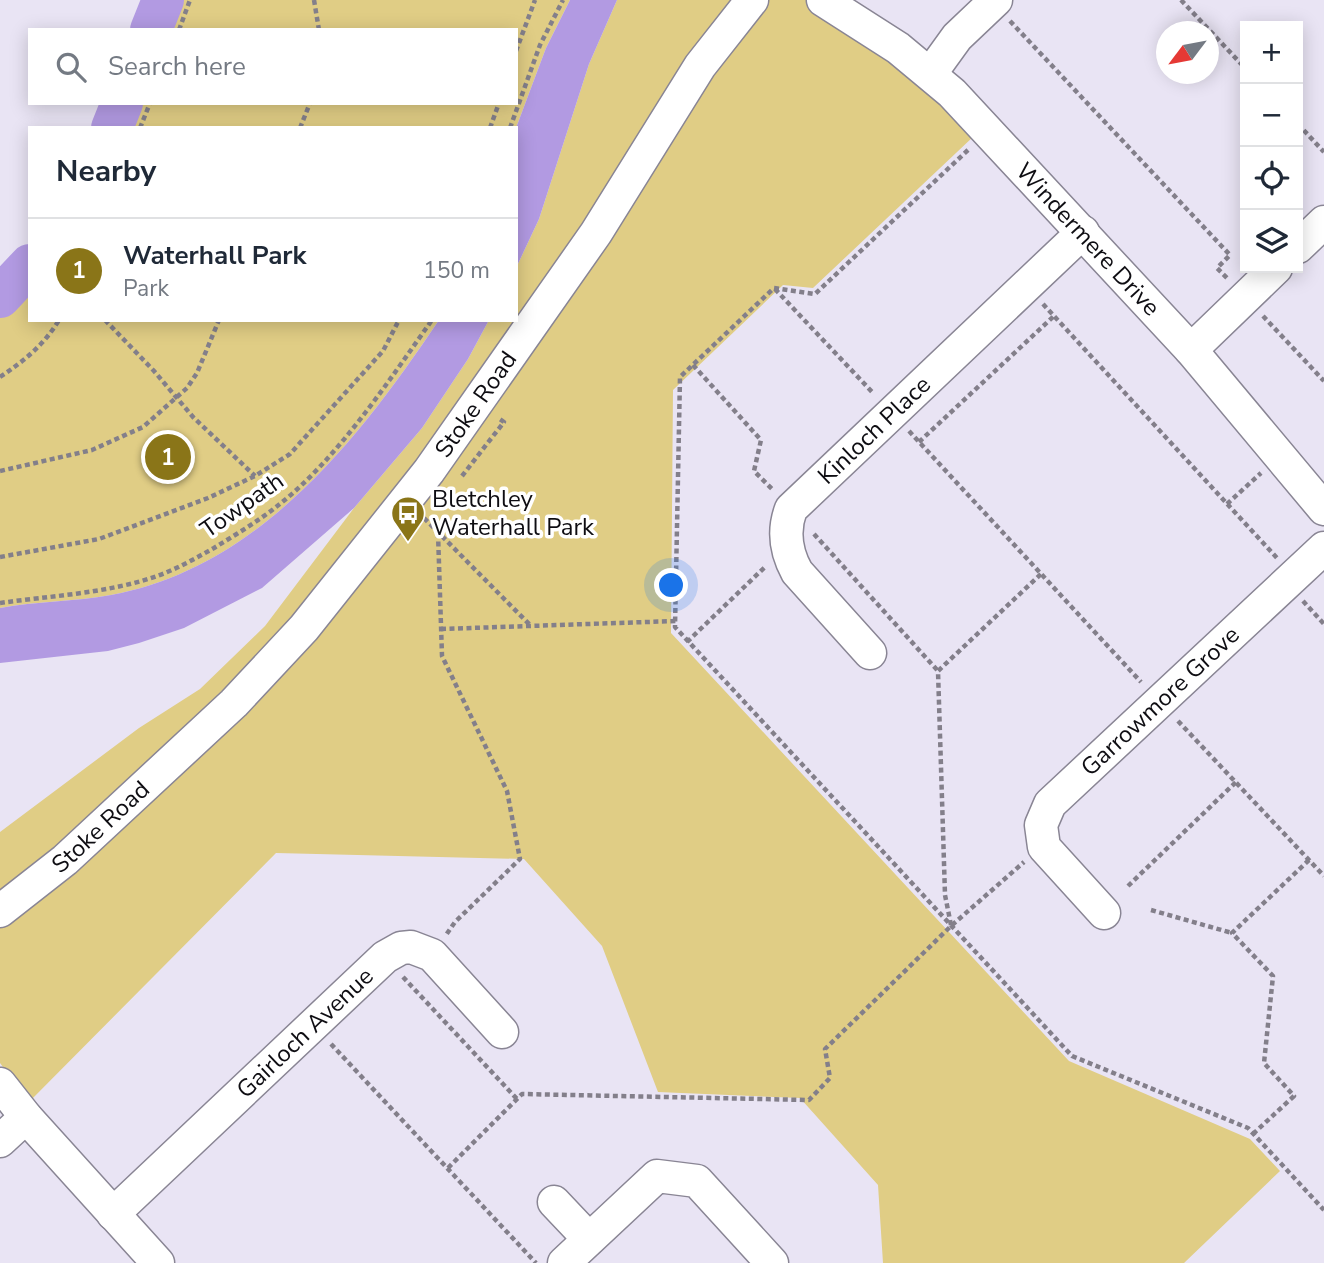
<!DOCTYPE html>
<html lang="en">
<head>
<meta charset="utf-8">
<style>
	:root { --surface:#fff; --page:#f2f2f3; --text:#1f2937; --muted:#747a83; --line:#e0e1e3; --accent:#8a7518 }
	body { margin:0; font-family:"Nunito Sans",sans-serif; background:var(--page); color:var(--text) }
	.controls { position:absolute; right:21px; top:21px; display:grid; overflow:hidden; border-radius:0px; box-shadow:0 4px 18px #0003 }
	.controls button { width:63px; height:63px; display:grid; place-items:center; padding:0; border:0; border-bottom:2px solid var(--line); background:var(--surface); color:var(--text); font:35px sans-serif }
	.compass { position:absolute; left:1156px; top:21px; width:63px; height:63px; border-radius:50%; background:var(--surface); box-shadow:0 4px 18px #0003; rotate:238deg }
	.you { position:absolute; left:672px; top:586px; width:24px; height:24px; margin:-18px; border:5px solid #fff; border-radius:50%; background:#1a73e8; box-shadow:0 0 0 10px #1a73e833 }
	.badge { display:grid; place-items:center; width:46px; height:46px; border-radius:50%; background:var(--accent); color:#fff; font-size:23px; font-weight:700 }
	.pin { position:absolute; translate:-50% -50%; border:4px solid #fff; box-shadow:0 2px 7px #0006 }
	.list { margin:0; padding:0; list-style:none }
	h2 { display:flex; justify-content:space-between; align-items:center; height:91px; margin:0; padding:0 28px; font-size:30px }
	h2 small { font-size:23px; font-weight:400; color:var(--muted) }
	.list li { display:grid; grid-template-columns:46px 1fr auto; gap:21px; align-items:center; box-sizing:border-box; height:105px; padding:0 28px; border-top:2px solid var(--line) }
	.list b { display:block; font-size:26px; white-space:nowrap }
	.list p { margin:0; font-size:23px; white-space:nowrap; color:var(--muted) }
	.list em { font-size:23px; font-style:normal; color:var(--muted) }
	.icon { flex:none; width:38px; height:38px; fill:none; stroke:currentColor; stroke-width:2; stroke-linecap:round; stroke-linejoin:round }
	.map { position:relative; flex:none; width:1324px; height:1263px; overflow:hidden }
	.search { position:absolute; background:var(--surface); box-shadow:0 4px 18px #0003; left:28px; top:28px; width:490px; height:77px; display:flex; align-items:center; gap:18px; box-sizing:border-box; padding:0 24px; border-radius:0px; color:var(--muted); font-size:26px }
	.panel { position:absolute; background:var(--surface); box-shadow:0 4px 18px #0003; left:28px; top:126px; width:490px; height:196px; border-radius:0px }
	.map>svg:first-child { display:block }
	.green { fill:#e0cd85 }
	.water { fill:#b29ae2 }
	.lines { fill:none; stroke-linecap:round; stroke-linejoin:round }
	.river { stroke:#b29ae2; stroke-width:42 }
	.minor-casing { stroke:#898594; stroke-width:35 }
	.path { stroke:#837f8a; stroke-width:4.5; stroke-dasharray:5 3.5; stroke-linecap:butt }
	.minor { stroke:#fff; stroke-width:32 }
	.labels { text-anchor:middle; stroke-width:7; stroke-linejoin:round; paint-order:stroke }
	.street-label { font-size:24px; fill:#0e0d12; stroke:#fff }
	.poi-label { font-size:24px; fill:#0e0d12; stroke:#fff; text-anchor:start }
</style>
</head>
<body>
<div class="map">
<svg width="1324" height="1263" viewBox="0 0 1324 1263">
	<rect width="100%" height="100%" fill="#e9e4f4"/>
	<g class="green">
		<path d="M163 0H570L546 48 516 128H112L122 103H516V30H151Z"/>
		<path d="M617 0H817L939 100 974 136 813 288 783 285 673 390 671 633 1069 1061 1250 1139 1280 1171 1184 1263H883L878 1185 800 1098 658 1092 602 946 524 859 276 853 29 1102 0 1063V832L139 728 200 689 265 626 354 508 422 428 468 359 489 320H516V268L539 219 589 64Z"/>
		<path d="M30 265V320H439C359 439 260 567 111 595 74 602 36 601 0 608V297Z"/>
	</g>
	<g class="water">
		<path d="M570 0H617L589 64 539 219 516 268V128L546 48Z"/>
		<path d="M439 320H489L468 359 422 428 354 508 262 588 184 628 139 643 108 651 0 663V608C36 601 74 602 111 595 260 567 359 439 439 320Z"/>
	</g>
	<g class="lines">
		<g class="river">
			<path d="M151 30 163 0"/>
			<path d="M112 128 122 103"/>
			<path d="M0 297 30 265"/>
		</g>
		<g class="minor-casing">
			<g id="minor">
				<path id="s1" d="M823 0 898 48 952 93 1191 350 1324 509"/>
				<path d="M931 73 957 37 996 0"/>
				<path d="M1298 247 1324 222"/>
				<path d="M1191 350 1276 268"/>
				<path id="s2" d="M870 653 797 572C786 552 783 530 791 509L1083 232"/>
				<path id="s3" d="M0 911 65 860 234 703 304 628 429 471 596 233 700 66 752 0"/>
				<path id="s4" d="M1104 913 1044 847 1041 825 1050 804 1324 548"/>
				<path d="M0 1084 26 1117 158 1263"/>
				<path d="M0 1141 26 1117"/>
				<path d="M554 1202 589 1239"/>
				<path id="s5" d="M113 1214 385 957 401 948 411 947 432 955 502 1032"/>
				<path d="M564 1263 657 1176 697 1181 772 1263"/>
			</g>
		</g>
		<g class="path">
			<path d="M314 0 319 30"/>
			<path d="M1181 0 1245 68"/>
			<path d="M1010 21 1230 255 1217 268 1228 279"/>
			<path d="M179 30 190 0"/>
			<path d="M516 51 535 0"/>
			<path d="M1298 124 1324 152"/>
			<path d="M140 128 150 103"/>
			<path d="M300 128 310 103"/>
			<path d="M490 128 499 103"/>
			<path d="M510 128 540 45 563 0"/>
			<path d="M968 150 815 294 774 288 680 377 675 627 1072 1056 1248 1128 1324 1210"/>
			<path d="M775 289 874 394"/>
			<path d="M1043 304 1277 558"/>
			<path d="M1263 316 1324 381"/>
			<path d="M105 320 154 371 193 417 255 476"/>
			<path d="M693 365 761 440 754 471 772 489"/>
			<path d="M0 377C24 361 44 345 59 320"/>
			<path d="M909 431 1141 682"/>
			<path d="M919 442 1054 316"/>
			<path d="M0 471 92 450 143 427 187 388 197 373 219 320"/>
			<path d="M462 476 504 422 498 418"/>
			<path d="M1227 504 1261 473"/>
			<path d="M424 518 531 626"/>
			<path d="M438 533 442 656 507 791 520 859 455 922 446 935"/>
			<path d="M814 534 938 671"/>
			<path d="M0 557 99 539 208 498 255 476 290 454 383 351 399 320"/>
			<path d="M1303 601 1324 624"/>
			<path d="M0 603C50 596 109 593 157 576 177 569 196 558 214 548 235 535 257 522 276 507 336 461 388 382 432 320"/>
			<path d="M441 629 676 621"/>
			<path d="M687 642 766 566"/>
			<path d="M1178 721 1324 876"/>
			<path d="M1128 886 1236 782"/>
			<path d="M1151 910 1232 933"/>
			<path d="M951 925 945 895 938 671 1042 573"/>
			<path d="M403 977 517 1099"/>
			<path d="M331 1044 536 1263"/>
			<path d="M1253 1134 1294 1096 1264 1063 1273 976 1232 933 1309 860"/>
			<path d="M448 1168 522 1094 809 1100 830 1078 825 1049 951 926 1024 862"/>
		</g>
		<use href="#minor" class="minor"/>
	</g>
	<defs>
		<g id="bus-pin" transform="scale(1.75)"><path d="M0 17L-7.5 6A9.5 9.5 0 1 1 7.5 6Z" fill="#8a7518" stroke="#fff"/><path d="M-5-6H5V4H4V6H2V4H-2V6H-4V4H-5ZM-3.5-4V0h7V-4ZM-3.5 1.2v1.5H-2V1.2ZM2 1.2v1.5H3.5V1.2Z" fill="#fff"/></g>
	</defs>
	<g fill-rule="evenodd">
		<use href="#bus-pin" x="408" y="513"/>
	</g>
	<g class="labels">
		<g class="street-label">
			<text dy="8" stroke="none"><textPath href="#s1" startOffset="359">Windermere Drive</textPath></text>
			<text dy="8" stroke="none"><textPath href="#s3" startOffset="698">Stoke Road</textPath></text>
			<text dy="8" stroke="none"><textPath href="#s2" startOffset="289">Kinloch Place</textPath></text>
			<text transform="translate(242 505) rotate(-35)" y="8">Towpath</text>
			<text dy="8" stroke="none"><textPath href="#s4" startOffset="285">Garrowmore Grove</textPath></text>
			<text dy="8" stroke="none"><textPath href="#s3" startOffset="131">Stoke Road</textPath></text>
			<text dy="8" stroke="none"><textPath href="#s5" startOffset="264">Gairloch Avenue</textPath></text>
		</g>
		<g class="poi-label">
			<text x="432" y="507">Bletchley<tspan x="432" dy="28">Waterhall Park</tspan></text>
		</g>
	</g>
</svg>
<div class="controls">
<button>+</button>
<button>−</button>
<button><svg class="icon" aria-label="locate" viewBox="0 0 24 24"><circle cx="12" cy="12" r="6"/><path d="M12 2v4M12 18v4M2 12h4M18 12h4"/></svg></button>
<button><svg class="icon" aria-label="layers" viewBox="0 0 24 24"><path d="M12 4l9 5-9 5-9-5zM3 14l9 5 9-5"/></svg></button>
</div>
<svg class="compass" viewBox="-18 -18 36 36"><path d="M0-13l5 13h-10z" fill="#e53935"/><path d="M0 13l5-13h-10z" fill="#747a83"/></svg>
<div class="you"></div>
<div class="pin badge" style="left:168px;top:457px">1</div>
<div class="search"><svg class="icon" aria-label="search" viewBox="0 0 24 24"><circle cx="10" cy="10" r="6"/><path d="M15 15l6 6"/></svg>Search here</div>
<section class="panel">
<h2>Nearby<small></small></h2>
<ul class="list">
<li><span class="badge">1</span><div><b>Waterhall Park</b><p>Park</p></div><em>150 m</em></li>
</ul>
</section>
</div>
</body>
</html>
